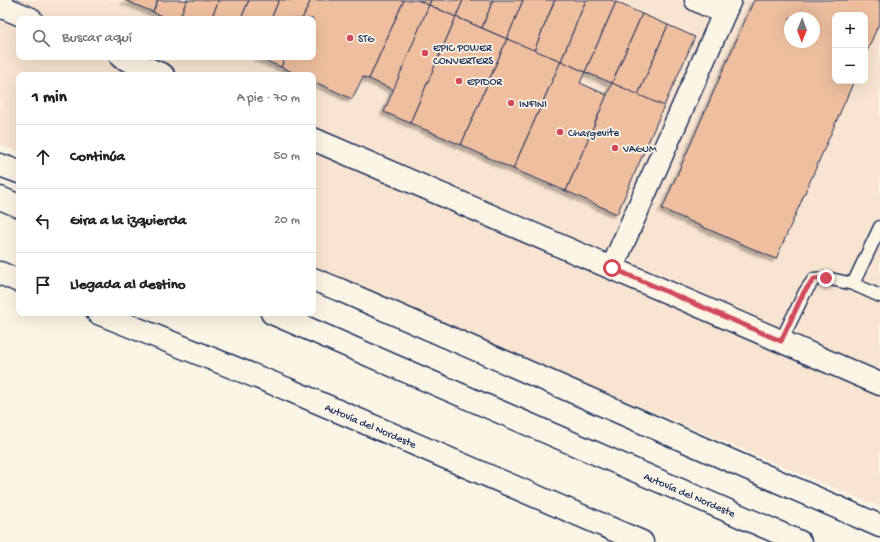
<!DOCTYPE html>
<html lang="es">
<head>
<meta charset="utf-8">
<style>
	:root { --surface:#fff; --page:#f6f6f6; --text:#222; --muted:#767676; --line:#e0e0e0 }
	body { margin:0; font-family:"Gochi Hand",sans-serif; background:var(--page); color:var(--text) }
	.controls { position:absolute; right:12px; top:12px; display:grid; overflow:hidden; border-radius:8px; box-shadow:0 4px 16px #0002 }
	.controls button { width:36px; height:36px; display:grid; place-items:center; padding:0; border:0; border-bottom:1px solid var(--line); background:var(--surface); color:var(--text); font:20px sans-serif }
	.compass { position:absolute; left:784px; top:12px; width:36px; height:36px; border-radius:50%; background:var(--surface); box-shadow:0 4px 16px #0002; rotate:181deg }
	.stop { position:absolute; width:12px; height:12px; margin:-9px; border:3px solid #d1495b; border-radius:50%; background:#fff }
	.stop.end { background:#d1495b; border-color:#fff; box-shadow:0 1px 4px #0008 }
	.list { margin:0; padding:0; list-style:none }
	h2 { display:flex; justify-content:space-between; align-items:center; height:52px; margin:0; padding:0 16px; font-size:17px }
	h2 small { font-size:13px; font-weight:400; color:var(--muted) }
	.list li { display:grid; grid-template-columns:26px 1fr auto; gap:12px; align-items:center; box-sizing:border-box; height:64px; padding:0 16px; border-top:1px solid var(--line) }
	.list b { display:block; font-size:15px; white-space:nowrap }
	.list em { font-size:13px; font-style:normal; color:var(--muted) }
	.icon { flex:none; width:22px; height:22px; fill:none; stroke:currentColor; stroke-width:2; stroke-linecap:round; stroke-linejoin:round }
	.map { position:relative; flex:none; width:880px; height:542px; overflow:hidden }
	.search { position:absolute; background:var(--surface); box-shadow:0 4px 16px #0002; left:16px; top:16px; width:300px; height:44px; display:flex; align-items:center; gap:10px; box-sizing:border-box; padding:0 14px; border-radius:8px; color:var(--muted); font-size:15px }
	.panel { position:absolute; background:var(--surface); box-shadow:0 4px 16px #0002; left:16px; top:72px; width:300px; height:244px; border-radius:8px }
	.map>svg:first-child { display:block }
	.built { fill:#f8e4d0; fill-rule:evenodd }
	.building { fill:#eebe9f; stroke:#1b2f5e; fill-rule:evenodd; filter:url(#shadow) }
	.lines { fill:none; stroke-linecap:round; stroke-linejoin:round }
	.lane-casing { stroke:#1b2f5e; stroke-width:15 }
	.street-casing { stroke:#1b2f5e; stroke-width:25 }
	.highway-casing { stroke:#1b2f5e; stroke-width:25 }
	.lane { stroke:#fcf5e5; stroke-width:12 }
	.street { stroke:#fcf5e5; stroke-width:22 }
	.highway { stroke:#fcf5e5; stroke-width:22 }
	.route { stroke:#d1495b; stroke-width:5 }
	.poi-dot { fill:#d1495b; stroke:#fcf5e5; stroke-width:1.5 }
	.labels { text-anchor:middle; stroke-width:3.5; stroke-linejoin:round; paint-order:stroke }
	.poi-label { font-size:11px; fill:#1b2f5e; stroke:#fcf5e5; text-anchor:start }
	.street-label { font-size:11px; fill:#1b2f5e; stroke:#fcf5e5 }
</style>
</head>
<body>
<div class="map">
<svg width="880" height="542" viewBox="0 0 880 542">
	<defs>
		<filter id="shadow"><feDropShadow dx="-3.5" dy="3.5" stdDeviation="1" flood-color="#0004"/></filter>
	</defs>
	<rect width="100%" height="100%" fill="#fcf5e5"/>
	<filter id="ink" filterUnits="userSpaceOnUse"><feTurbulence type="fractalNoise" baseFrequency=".025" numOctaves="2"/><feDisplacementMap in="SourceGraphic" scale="8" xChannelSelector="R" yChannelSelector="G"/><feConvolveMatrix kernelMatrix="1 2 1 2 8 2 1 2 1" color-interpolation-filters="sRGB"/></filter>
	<g filter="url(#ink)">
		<path class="built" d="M0 0H880V507L313 270V75H19V152L0 145ZM835 15H865V81H835ZM790 18H814V42H790ZM19 19H313V57H19Z"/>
		<g class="building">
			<path d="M124 0H158L153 12Z"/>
			<path d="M158 0H187L179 19H168L153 12Z"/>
			<path d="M187 0H219L211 19H179Z"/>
			<path d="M219 0H249L241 19H211Z"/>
			<path d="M249 0H279L271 19H241Z"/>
			<path d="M279 0H311L302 19H271Z"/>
			<path d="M311 0H404L369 79 363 77 352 99 313 81V75H299L281 67 285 57H313V19H302Z"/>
			<path d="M404 0H418L429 5 394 90 369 79Z"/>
			<path d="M418 0H431L429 5Z"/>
			<path d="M431 0H463L456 17 429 5Z"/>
			<path d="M463 0H493L482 28 456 17Z"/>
			<path d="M493 0H523L507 39 482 28Z"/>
			<path d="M523 0H555L534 51 507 39Z"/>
			<path d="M555 0H586L561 61 534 51Z"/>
			<path d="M586 0H611L616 2 585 72 561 61Z"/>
			<path d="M754 0H880V21L865 56V15H835V81H854L776 259 662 209ZM790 18H814V42H790Z"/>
			<path d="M616 2 642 14 612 83 585 72Z"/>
			<path d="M429 5 456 17 410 123 384 112Z"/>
			<path d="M642 14 668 25 638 95 612 83Z"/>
			<path d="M456 17 507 39 461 145 410 123Z"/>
			<path d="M668 25 695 37 664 106 638 95Z"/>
			<path d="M507 39 561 61 513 169 461 145Z"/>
			<path d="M256 57H285L281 67Z"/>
			<path d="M561 61 585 72 580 83 607 95 566 191 513 169Z"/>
			<path d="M612 83 664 106 617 214 566 191Z"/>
		</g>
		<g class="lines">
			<g class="lane-casing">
				<g id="lane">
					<path d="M853 284 880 227"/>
					<path d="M781 341 805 292 814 279 826 278 853 284 880 296"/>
				</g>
			</g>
			<g class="street-casing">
				<g id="street">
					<path d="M696 0 724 13"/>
					<path d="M0 6 31 19"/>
					<path d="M121 57 163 75"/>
					<path d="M313 139 880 384"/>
					<path d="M612 268 730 0"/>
				</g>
			</g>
			<g class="highway-casing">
				<g id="highway">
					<path d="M0 165 19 172"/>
					<path d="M0 198 19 206"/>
					<path d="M0 273 19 281"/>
					<path d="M313 279 340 290 880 526"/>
					<path d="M98 313 287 389 642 542"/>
					<path d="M272 313 800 542"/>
				</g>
			</g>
			<use href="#lane" class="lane"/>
			<use href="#street" class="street"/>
			<use href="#highway" class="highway"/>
		</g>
	</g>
	<g class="lines" filter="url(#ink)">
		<path class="route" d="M612 268 781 341 804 292 814 279 826 278"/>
	</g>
	<g class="poi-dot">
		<circle cx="350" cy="38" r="4"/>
		<circle cx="425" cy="53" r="4"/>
		<circle cx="459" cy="81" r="4"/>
		<circle cx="511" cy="103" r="4"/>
		<circle cx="560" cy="132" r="4"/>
		<circle cx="615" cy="148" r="4"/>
	</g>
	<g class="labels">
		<g class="poi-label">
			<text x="358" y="42">STG</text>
			<text x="433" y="51">EPIC POWER<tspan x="433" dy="13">CONVERTERS</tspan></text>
			<text x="467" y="85">EPIDOR</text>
			<text x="519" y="107">INFINI</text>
			<text x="568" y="136">Chargevite</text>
			<text x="623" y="152">VAGUM</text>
		</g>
		<g class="street-label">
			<text transform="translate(371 425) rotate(23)" y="4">Autovía del Nordeste</text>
			<text transform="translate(690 494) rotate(23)" y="4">Autovía del Nordeste</text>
		</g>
	</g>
</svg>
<div class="controls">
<button>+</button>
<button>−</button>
</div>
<svg class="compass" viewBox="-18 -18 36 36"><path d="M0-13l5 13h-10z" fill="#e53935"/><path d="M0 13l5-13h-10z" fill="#767676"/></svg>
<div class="stop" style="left:612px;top:268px"></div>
<div class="stop end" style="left:826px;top:278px"></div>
<div class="search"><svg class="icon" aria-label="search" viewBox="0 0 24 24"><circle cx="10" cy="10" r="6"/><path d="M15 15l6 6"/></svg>Buscar aquí</div>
<section class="panel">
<h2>1 min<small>A pie · 70 m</small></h2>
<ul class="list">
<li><svg class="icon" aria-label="ahead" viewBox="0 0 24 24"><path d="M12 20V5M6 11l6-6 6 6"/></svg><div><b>Continúa</b></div><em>50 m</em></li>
<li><svg class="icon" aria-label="left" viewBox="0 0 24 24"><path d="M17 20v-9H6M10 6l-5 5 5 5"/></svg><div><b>Gira a la izquierda</b></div><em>20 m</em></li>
<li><svg class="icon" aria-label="arrive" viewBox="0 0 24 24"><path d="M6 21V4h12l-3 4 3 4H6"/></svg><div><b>Llegada al destino</b></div></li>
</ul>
</section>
</div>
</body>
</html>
